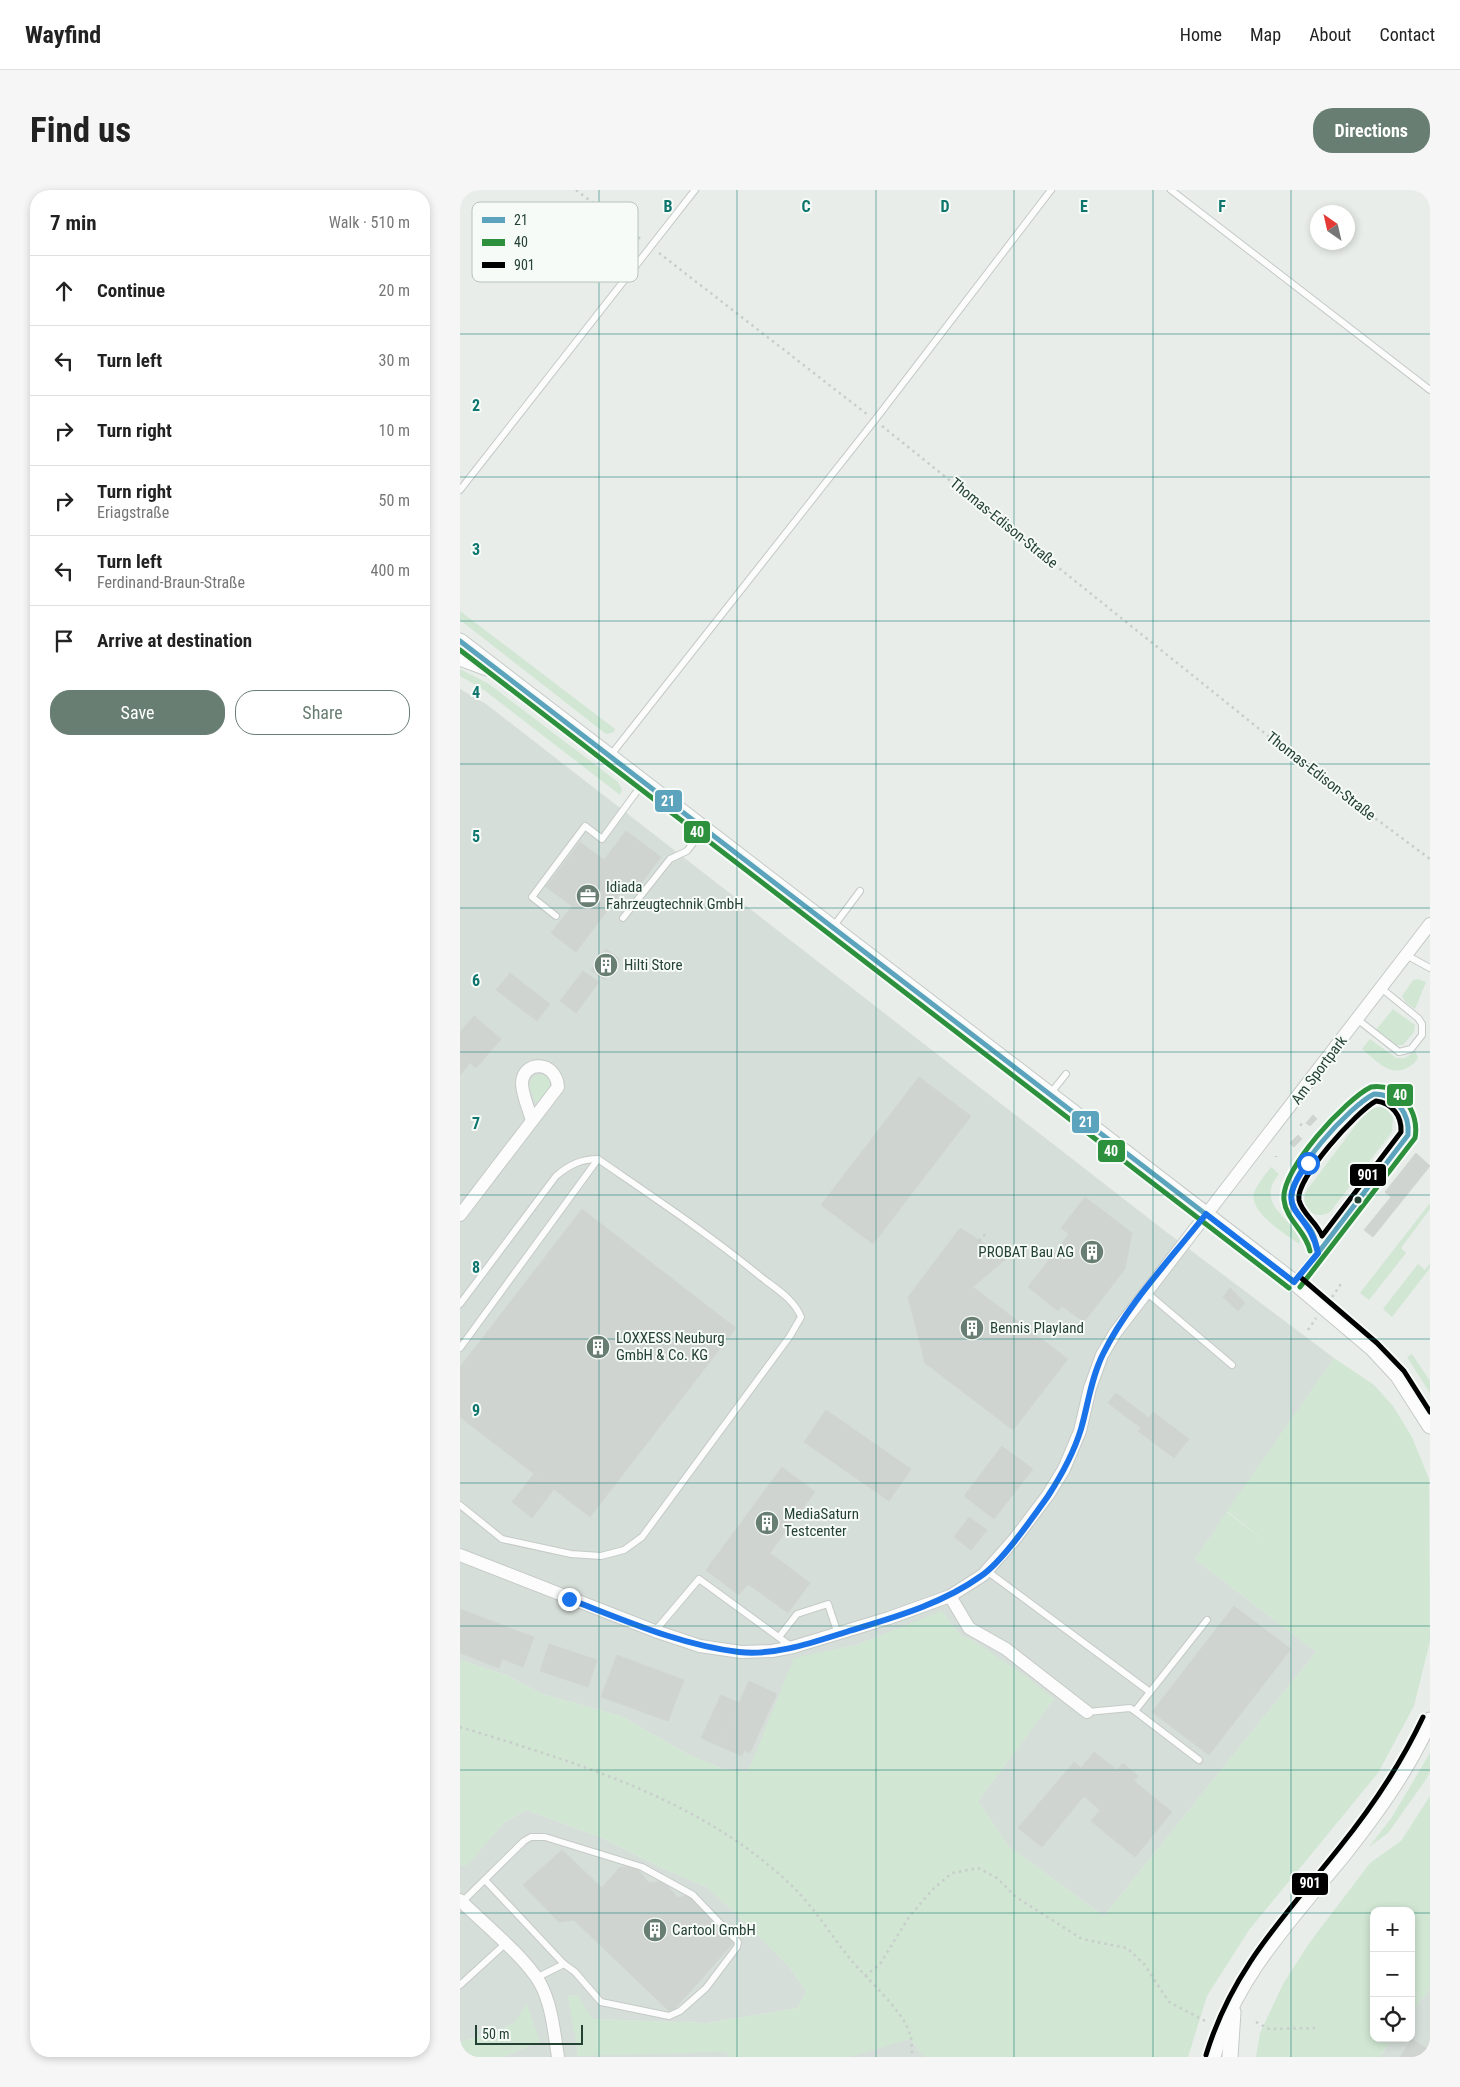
<!DOCTYPE html>
<html lang="en">
<head>
<meta charset="utf-8">
<style>
	:root { --surface:#fff; --page:#f6f6f6; --text:#222; --muted:#767676; --line:#e0e0e0; --accent:#697e73 }
	body { margin:0; font-family:"Roboto Condensed",sans-serif; background:var(--page); color:var(--text) }
	.controls { position:absolute; right:15px; bottom:15px; display:grid; overflow:hidden; border-radius:10px; box-shadow:0 2px 8px #0003 }
	.controls button { width:45px; height:45px; display:grid; place-items:center; padding:0; border:0; border-bottom:1px solid var(--line); background:var(--surface); color:var(--text); font:25px sans-serif }
	.compass { position:absolute; left:850px; top:15px; width:45px; height:45px; border-radius:50%; background:var(--surface); box-shadow:0 2px 8px #0003; rotate:326deg }
	.scale { position:absolute; left:15px; bottom:12px; width:108px; box-sizing:border-box; padding-left:5px; border:2px solid #244233; border-top:0; font-size:14px; line-height:18px; white-space:nowrap; color:#244233; -webkit-text-stroke:4px #f7fbf8; paint-order:stroke }
	.stop { position:absolute; width:15px; height:15px; margin:-11px; border:4px solid #1a73e8; border-radius:50%; background:#fff }
	.stop.end { background:#1a73e8; border-color:#fff; box-shadow:0 1px 5px #0008 }
	.list { margin:0; padding:0; list-style:none }
	h2 { display:flex; justify-content:space-between; align-items:center; height:65px; margin:0; padding:0 20px; font-size:21px }
	h2 small { font-size:16px; font-weight:400; color:var(--muted) }
	.list li { display:grid; grid-template-columns:32px 1fr auto; gap:15px; align-items:center; box-sizing:border-box; height:70px; padding:0 20px; border-top:1px solid var(--line) }
	.list b { display:block; font-size:19px; white-space:nowrap }
	.list p { margin:0; font-size:16px; white-space:nowrap; color:var(--muted) }
	.list em { font-size:16px; font-style:normal; color:var(--muted) }
	.actions { display:flex; gap:10px; padding:15px 20px }
	.actions a { flex:1; padding:11px 0; border:1px solid var(--accent); border-radius:20px; text-align:center; font-size:18px; color:var(--accent) }
	.actions .main { background:var(--accent); color:#fff }
	.icon { flex:none; width:28px; height:28px; fill:none; stroke:currentColor; stroke-width:2; stroke-linecap:round; stroke-linejoin:round }
	.map { position:relative; flex:none; width:970px; height:1867px; overflow:hidden; border-radius:20px }
	header { display:flex; align-items:center; gap:30px; box-sizing:border-box; height:70px; padding:0 25px; background:var(--surface); border-bottom:1px solid var(--line) }
	header strong { font-size:24px }
	nav { display:flex; gap:28px; margin-inline-start:auto; font-size:18px }
	.intro { display:flex; align-items:center; justify-content:space-between; box-sizing:border-box; height:120px; padding:0 30px }
	h1 { margin:0; font-size:35px }
	.button { padding:12px 22px; border-radius:20px; background:var(--accent); color:#fff; font-size:18px; font-weight:700 }
	main { display:flex; gap:30px; padding:0 30px }
	aside { flex:1; background:var(--surface); border-radius:20px; box-shadow:0 2px 8px #0003 }
	.map>svg:first-child { display:block }
	.built { fill:#d6ded9 }
	.green { fill:#d1e6d3 }
	.building { fill:#cfd4d1; stroke:#d1d6d3 }
	.lines { fill:none; stroke-linecap:round; stroke-linejoin:round }
	.service-casing { stroke:#c5cac7; stroke-width:8 }
	.minor-casing { stroke:#c5cac7; stroke-width:14 }
	.tertiary-casing { stroke:#c5cac7; stroke-width:17 }
	.path { stroke:#c7cfca; stroke-width:2.5; stroke-dasharray:2.5 4; stroke-linecap:butt }
	.service { stroke:#fcfcfc; stroke-width:6 }
	.minor { stroke:#fcfcfc; stroke-width:12 }
	.tertiary { stroke:#fcfcfc; stroke-width:15 }
	.bus-1-casing { stroke:#f7fbf8; stroke-width:9 }
	.bus-2-casing { stroke:#f7fbf8; stroke-width:9 }
	.bus-3-casing { stroke:#f7fbf8; stroke-width:9 }
	.bus-1 { stroke:#5ca4bd; stroke-width:5 }
	.bus-2 { stroke:#2c903c; stroke-width:5 }
	.bus-3 { stroke:#000; stroke-width:5 }
	.route { stroke:#1a73e8; stroke-width:6 }
	.grid { fill:none; stroke:#0f766e; stroke-width:1; stroke-opacity:0.55 }
	.bus-dot { fill:#244233; stroke:#f7fbf8; stroke-width:2 }
	.labels { text-anchor:middle; stroke-width:4; stroke-linejoin:round; paint-order:stroke }
	.street-label { font-size:15px; fill:#244233; stroke:#f7fbf8 }
	.poi-label { font-size:15px; fill:#244233; stroke:#f7fbf8; text-anchor:start }
	.key { fill:#f7fbf8; stroke:#b8c4bd; stroke-width:1 }
	.key-label { font-size:14px; fill:#244233 }
	.grid-label { font-size:16px; text-anchor:middle; font-weight:bold; fill:#0f766e; stroke:#f7fbf8; stroke-width:4; stroke-linejoin:round; paint-order:stroke }
	.line-badge { stroke:#f7fbf8; stroke-width:2 }
	.badge-label { font-size:14px; text-anchor:middle; font-weight:bold; fill:#fff }
</style>
</head>
<body>
<header>
<strong>Wayfind</strong>
<nav><a>Home</a><a>Map</a><a>About</a><a>Contact</a></nav>
</header>
<div class="intro"><h1>Find us</h1><a class="button">Directions</a></div>
<main>
<aside>
<h2>7 min<small>Walk · 510 m</small></h2>
<ul class="list">
<li><svg class="icon" aria-label="ahead" viewBox="0 0 24 24"><path d="M12 20V5M6 11l6-6 6 6"/></svg><div><b>Continue</b></div><em>20 m</em></li>
<li><svg class="icon" aria-label="left" viewBox="0 0 24 24"><path d="M17 20v-9H6M10 6l-5 5 5 5"/></svg><div><b>Turn left</b></div><em>30 m</em></li>
<li><svg class="icon" aria-label="right" viewBox="0 0 24 24"><path d="M7 20v-9h11M14 6l5 5-5 5"/></svg><div><b>Turn right</b></div><em>10 m</em></li>
<li><svg class="icon" aria-label="right" viewBox="0 0 24 24"><path d="M7 20v-9h11M14 6l5 5-5 5"/></svg><div><b>Turn right</b><p>Eriagstraße</p></div><em>50 m</em></li>
<li><svg class="icon" aria-label="left" viewBox="0 0 24 24"><path d="M17 20v-9H6M10 6l-5 5 5 5"/></svg><div><b>Turn left</b><p>Ferdinand-Braun-Straße</p></div><em>400 m</em></li>
<li><svg class="icon" aria-label="arrive" viewBox="0 0 24 24"><path d="M6 21V4h12l-3 4 3 4H6"/></svg><div><b>Arrive at destination</b></div></li>
</ul>
<div class="actions"><a class="main">Save</a><a>Share</a></div>
</aside>
<div class="map">
<svg width="970" height="1867" viewBox="0 0 970 1867">
	<rect width="100%" height="100%" fill="#e8edea"/>
	<g class="built">
		<path d="M0 499 26 514 705 1041 874 1168 735 1369 856 1462 644 1726 548 1656 518 1611 594 1509 514 1451 501 1446 482 1422 396 1455 334 1469 289 1582 264 1579 229 1565 161 1526 82 1504 46 1485 0 1470Z"/>
		<path d="M66 1620 140 1647 204 1679 249 1698 327 1774 346 1801 338 1818 247 1833 132 1829 117 1805 108 1806 112 1825 265 1862 271 1867H44L80 1851 54 1833 31 1843 0 1852V1676L7 1674 45 1632Z"/>
		<path d="M970 1798V1867H920L933 1848H951V1824Z"/>
		<path d="M450 1849 465 1867H389L418 1857Z"/>
	</g>
	<g class="green">
		<path d="M0 421 155 539 154 542 146 544 0 430Z"/>
		<path d="M0 479 29 494 158 592 162 600 160 605 24 500 0 486Z"/>
		<path d="M958 789 966 792 955 819 946 813 942 806 953 790Z"/>
		<path d="M933 819 955 835 954 842 943 855H936L916 840Z"/>
		<path d="M910 849 936 868H945L955 861 958 867C956 873 952 875 947 878 929 887 916 870 902 859Z"/>
		<path d="M82 884C99 890 86 906 76 913L69 896 73 887Z"/>
		<path d="M920 917 926 919 933 927 932 942 870 1022C854 1032 838 1016 847 1000L905 923 909 919Z"/>
		<path d="M811 977 819 984C796 1012 826 1026 841 1046L839 1054C826 1044 789 1023 794 1003 797 994 805 985 811 977Z"/>
		<path d="M970 1013V1019L941 1058 946 1063 909 1110 900 1103Z"/>
		<path d="M970 1073V1078L932 1127 923 1119 958 1074 965 1080Z"/>
		<path d="M952 1164 970 1191V1203L947 1167Z"/>
		<path d="M874 1168 914 1195 933 1216 952 1247 969 1289 970 1451 954 1516 918 1583 789 1740 747 1806 728 1867H465L450 1849 389 1867H271L265 1862 118 1866 108 1806 117 1805 133 1829 247 1833 338 1818 346 1801 327 1774 249 1698 204 1679 140 1647 66 1620 45 1632 7 1675 0 1676V1470L46 1485 82 1504 161 1526 229 1565 264 1579 288 1582 334 1468 396 1455 482 1421 501 1446 514 1451 564 1485 594 1509 518 1611 548 1656 644 1726 856 1462 735 1369 767 1322 815 1359 767 1321Z"/>
		<path d="M970 1563V1582L967 1588 928 1643 909 1657 932 1627Z"/>
		<path d="M970 1606V1798L951 1824V1721H914V1848H933L920 1867H796L800 1843 823 1794 850 1752 910 1673 941 1651Z"/>
		<path d="M67 1814 80 1851 44 1867H0V1852L31 1843 54 1833Z"/>
	</g>
	<g class="building">
		<path d="M166 641 201 667 180 695 171 689 116 762 91 743 112 716 86 697 120 652 144 670Z"/>
		<path d="M146 759 160 769 145 790 131 780Z"/>
		<path d="M123 781 139 792 116 823 100 811Z"/>
		<path d="M50 783 90 814 77 831 36 800Z"/>
		<path d="M14 826 41 849 16 878 0 864V842Z"/>
		<path d="M0 864 10 873 0 885Z"/>
		<path d="M459 887 511 926 413 1054 361 1015Z"/>
		<path d="M853 925 857 929 850 936 846 933Z"/>
		<path d="M838 945 842 949 834 957 830 953Z"/>
		<path d="M956 963 970 976 913 1047 904 1040 931 1007 925 1002Z"/>
		<path d="M625 1007 672 1043 665 1079 624 1132 602 1116 598 1121 568 1097 609 1044 601 1038Z"/>
		<path d="M122 1019 276 1138 130 1327 0 1227V1177Z"/>
		<path d="M500 1038 547 1068 513 1097 608 1169 553 1240 465 1173 448 1107Z"/>
		<path d="M770 1098 785 1113 778 1121 763 1107Z"/>
		<path d="M656 1203 689 1228 693 1222 729 1249 714 1268 678 1241 681 1238 648 1213Z"/>
		<path d="M366 1220 451 1279 429 1311 344 1252Z"/>
		<path d="M542 1256 573 1279 534 1329 504 1306Z"/>
		<path d="M322 1277 355 1302 310 1363 350 1393 328 1423 288 1394 279 1405 246 1380Z"/>
		<path d="M74 1284 94 1299 72 1328 52 1312Z"/>
		<path d="M509 1327 527 1340 511 1360 494 1347Z"/>
		<path d="M774 1416 831 1459 749 1565 692 1522Z"/>
		<path d="M0 1419 74 1447 63 1477 42 1469 39 1478 0 1463Z"/>
		<path d="M89 1454 137 1470 128 1497 80 1481Z"/>
		<path d="M157 1465 224 1490 208 1531 141 1507Z"/>
		<path d="M289 1491 317 1504 290 1563 262 1550Z"/>
		<path d="M261 1505 279 1513 262 1550 284 1560 282 1566 241 1548Z"/>
		<path d="M634 1562 657 1580 663 1573 678 1586 674 1591 712 1622 675 1667 631 1631 640 1620 624 1606 582 1657 558 1638 614 1572 621 1578Z"/>
		<path d="M102 1660 142 1698 114 1730 99 1732 63 1695Z"/>
		<path d="M160 1677H176L189 1693 203 1691 218 1708 229 1704 275 1751 211 1823 114 1730Z"/>
		<path d="M952 1849 970 1861V1867H940Z"/>
	</g>
	<g class="lines">
		<g class="service-casing">
			<g id="service">
				<path d="M711 0 970 200"/>
				<path d="M0 300 235 0"/>
				<path d="M150 566 415 230 591 0"/>
				<path d="M96 726 72 707 125 636 142 649 183 593"/>
				<path d="M163 728 210 669 227 661 244 639"/>
				<path d="M373 737 400 701"/>
				<path d="M946 765 970 778"/>
				<path d="M897 829 939 862 951 859 962 845V834L958 828 921 798"/>
				<path d="M590 904 606 884"/>
				<path d="M834 1092 858 1063 948 945C950 933 947 922 938 914 931 908 923 903 914 904 895 907 831 987 831 1005 830 1022 846 1031 853 1044 855 1050 857 1056 858 1063"/>
				<path d="M686 1102 772 1175"/>
				<path d="M0 1114 96 986C109 975 121 969 138 969 193 1007 249 1044 301 1087 315 1098 334 1109 341 1127L330 1146 182 1347 164 1360 141 1366 111 1364 42 1349 0 1315"/>
				<path d="M0 1158 138 969"/>
				<path d="M527 1381 690 1502"/>
				<path d="M195 1441 239 1389 332 1457"/>
				<path d="M319 1447 337 1424 368 1414 378 1444"/>
				<path d="M675 1521 739 1570"/>
				<path d="M627 1522 670 1518 675 1521 747 1430"/>
				<path d="M25 1690 104 1774"/>
				<path d="M2 1712 64 1651 71 1647H85L182 1677 233 1705 278 1752 277 1757 246 1798 220 1821 209 1826 141 1812 115 1782 104 1774 76 1788"/>
				<path d="M0 1795 45 1754"/>
			</g>
		</g>
		<g class="minor-casing">
			<g id="minor">
				<path d="M0 1025 98 897C96 870 63 870 62 893 62 905 69 919 72 931"/>
				<path d="M0 1365 195 1441 240 1456 281 1462 312 1461 333 1457 429 1428 490 1406 523 1385 554 1350 588 1305 604 1279 620 1241 630 1198 642 1165 655 1143 970 734"/>
				<path d="M490 1406 509 1438 546 1459 627 1522"/>
				<path d="M0 1710C22 1732 65 1767 80 1793 92 1815 94 1842 98 1867"/>
			</g>
		</g>
		<g class="tertiary-casing">
			<g id="tertiary">
				<path d="M0 451 834 1092 912 1158 938 1186 970 1236"/>
				<path d="M0 468 27 478"/>
				<path d="M753 1867C770 1791 836 1723 884 1664 917 1622 948 1579 970 1530"/>
				<path d="M770 1867 773 1822"/>
			</g>
		</g>
		<g class="path">
			<path d="M116 0 183 51"/>
			<path d="M199 63 408 225"/>
			<path d="M422 236 853 582 970 669"/>
			<path d="M840 934 843 936"/>
			<path d="M816 966V967"/>
			<path d="M519 1051 527 1042"/>
			<path d="M872 1107 881 1094"/>
			<path d="M848 1140 856 1128"/>
			<path d="M0 1537C117 1573 242 1609 332 1696 355 1718 372 1747 391 1770 407 1789 444 1822 450 1844 452 1851 452 1860 452 1867"/>
			<path d="M405 1786 420 1774 449 1727 473 1699 492 1683 518 1678 537 1688 556 1707 622 1749 667 1758 684 1774 709 1812 747 1832"/>
			<path d="M796 1832 809 1839 855 1838"/>
		</g>
		<use href="#service" class="service"/>
		<use href="#minor" class="minor"/>
		<use href="#tertiary" class="tertiary"/>
		<g class="bus-1-casing">
			<g id="bus-1">
				<path d="M0 451 834 1092"/>
				<path d="M914 904C936 904 950 924 948 945L858 1063C857 1057 856 1050 853 1044 848 1032 835 1025 832 1012 826 984 890 916 914 904Z"/>
				<path d="M834 1092 858 1063"/>
			</g>
		</g>
		<g class="bus-2-casing">
			<g id="bus-2">
				<path d="M0 460 829 1098"/>
				<path d="M840 1097 955 948C960 922 940 893 911 897 886 909 820 980 824 1010 826 1030 846 1041 850 1061"/>
			</g>
		</g>
		<g class="bus-3-casing">
			<g id="bus-3">
				<path d="M916 911C932 913 942 926 941 942L862 1046C857 1032 842 1024 839 1010 835 989 897 921 916 911Z"/>
				<path d="M839 1086 917 1153 944 1181 970 1222"/>
				<path d="M746 1865C772 1779 825 1726 879 1658 912 1617 941 1574 963 1527"/>
			</g>
		</g>
		<use href="#bus-1" class="bus-1"/>
		<use href="#bus-2" class="bus-2"/>
		<use href="#bus-3" class="bus-3"/>
	</g>
	<g class="lines">
		<path class="route" d="M109 1409C164 1430 220 1455 279 1462 316 1466 354 1452 389 1441 435 1427 482 1414 521 1386 542 1372 573 1327 588 1306 601 1286 614 1262 621 1239 628 1215 631 1188 643 1164 668 1113 711 1069 746 1024L834 1092 858 1063C849 1017 809 1024 848 973"/>
	</g>
	<path class="grid" d="M139 0V1867M277 0V1867M416 0V1867M554 0V1867M693 0V1867M831 0V1867M0 144H970M0 287H970M0 431H970M0 574H970M0 718H970M0 862H970M0 1005H970M0 1149H970M0 1293H970M0 1436H970M0 1580H970M0 1723H914M951 1723H970"/>
	<defs>
		<g id="office-disc" transform="scale(1.25)"><circle r="9.5" fill="#697e73" stroke="#f7fbf8"/><path d="M-6-3h4V-5.5h4V-3h4V5H-6ZM-1-4.5V-3h2v-1.5ZM-6 0V1H6V0Z" fill="#fff"/></g>
		<g id="building-disc" transform="scale(1.25)"><circle r="9.5" fill="#697e73" stroke="#f7fbf8"/><path d="M-4-6H4V6H1V3H-1V6H-4ZM-2.5-4.3h1.7v1.8h-1.7ZM.8-4.3h1.7v1.8H.8ZM-2.5-1h1.7V.8h-1.7ZM.8-1h1.7V.8H.8Z" fill="#fff"/></g>
	</defs>
	<g fill-rule="evenodd">
		<use href="#office-disc" x="128" y="706"/>
		<use href="#building-disc" x="146" y="775"/>
		<use href="#building-disc" x="632" y="1062"/>
		<use href="#building-disc" x="512" y="1138"/>
		<use href="#building-disc" x="138" y="1157"/>
		<use href="#building-disc" x="307" y="1333"/>
		<use href="#building-disc" x="195" y="1740"/>
	</g>
	<circle class="bus-dot" cx="898" cy="1010" r="4.5"/>
	<g class="labels">
		<g class="street-label">
			<text transform="translate(544 333) rotate(39)" y="5">Thomas-Edison-Straße</text>
			<text transform="translate(861 586) rotate(38)" y="5">Thomas-Edison-Straße</text>
			<text transform="translate(859 880) rotate(-53)" y="5">Am Sportpark</text>
		</g>
		<g class="poi-label">
			<text x="146" y="702">Idiada<tspan x="146" dy="17">Fahrzeugtechnik GmbH</tspan></text>
			<text x="164" y="780">Hilti Store</text>
			<text x="614" y="1067" text-anchor="end">PROBAT Bau AG</text>
			<text x="530" y="1143">Bennis Playland</text>
			<text x="156" y="1153">LOXXESS Neuburg<tspan x="156" dy="17">GmbH &amp; Co. KG</tspan></text>
			<text x="324" y="1329">MediaSaturn<tspan x="324" dy="17">Testcenter</tspan></text>
			<text x="212" y="1745">Cartool GmbH</text>
		</g>
	</g>
	<rect x="12" y="12" width="166" height="80" rx="8" class="key"/>
	<rect x="22" y="27" width="23" height="6" fill="#5ca4bd"/>
	<rect x="22" y="49" width="23" height="7" fill="#2c903c"/>
	<rect x="22" y="72" width="23" height="6" fill="#000"/>
	<g class="key-label">
		<text x="54" y="35">21</text>
		<text x="54" y="57">40</text>
		<text x="54" y="80">901</text>
	</g>
	<g class="grid-label">
		<text x="208" y="22">B</text>
		<text x="346" y="22">C</text>
		<text x="485" y="22">D</text>
		<text x="624" y="22">E</text>
		<text x="762" y="22">F</text>
		<text x="16" y="221">2</text>
		<text x="16" y="365">3</text>
		<text x="16" y="508">4</text>
		<text x="16" y="652">5</text>
		<text x="16" y="796">6</text>
		<text x="16" y="939">7</text>
		<text x="16" y="1083">8</text>
		<text x="16" y="1226">9</text>
	</g>
	<g class="line-badge">
		<rect x="194" y="599" width="29" height="24" rx="5" fill="#5ca4bd"/>
		<rect x="223" y="630" width="28" height="24" rx="5" fill="#2c903c"/>
		<rect x="926" y="893" width="28" height="24" rx="5" fill="#2c903c"/>
		<rect x="611" y="920" width="29" height="24" rx="5" fill="#5ca4bd"/>
		<rect x="637" y="949" width="29" height="24" rx="5" fill="#2c903c"/>
		<rect x="889" y="973" width="38" height="24" rx="5" fill="#000"/>
		<rect x="831" y="1682" width="38" height="24" rx="5" fill="#000"/>
	</g>
	<g class="badge-label">
		<text x="208" y="616">21</text>
		<text x="237" y="647">40</text>
		<text x="940" y="910">40</text>
		<text x="626" y="937">21</text>
		<text x="651" y="966">40</text>
		<text x="908" y="990">901</text>
		<text x="850" y="1698">901</text>
	</g>
</svg>
<div class="controls">
<button>+</button>
<button>−</button>
<button><svg class="icon" aria-label="locate" viewBox="0 0 24 24"><circle cx="12" cy="12" r="6"/><path d="M12 2v4M12 18v4M2 12h4M18 12h4"/></svg></button>
</div>
<svg class="compass" viewBox="-18 -18 36 36"><path d="M0-13l5 13h-10z" fill="#e53935"/><path d="M0 13l5-13h-10z" fill="#767676"/></svg>
<div class="scale">50 m</div>
<div class="stop" style="left:848px;top:973px"></div>
<div class="stop end" style="left:109px;top:1409px"></div>
</div>
</main>
</body>
</html>
